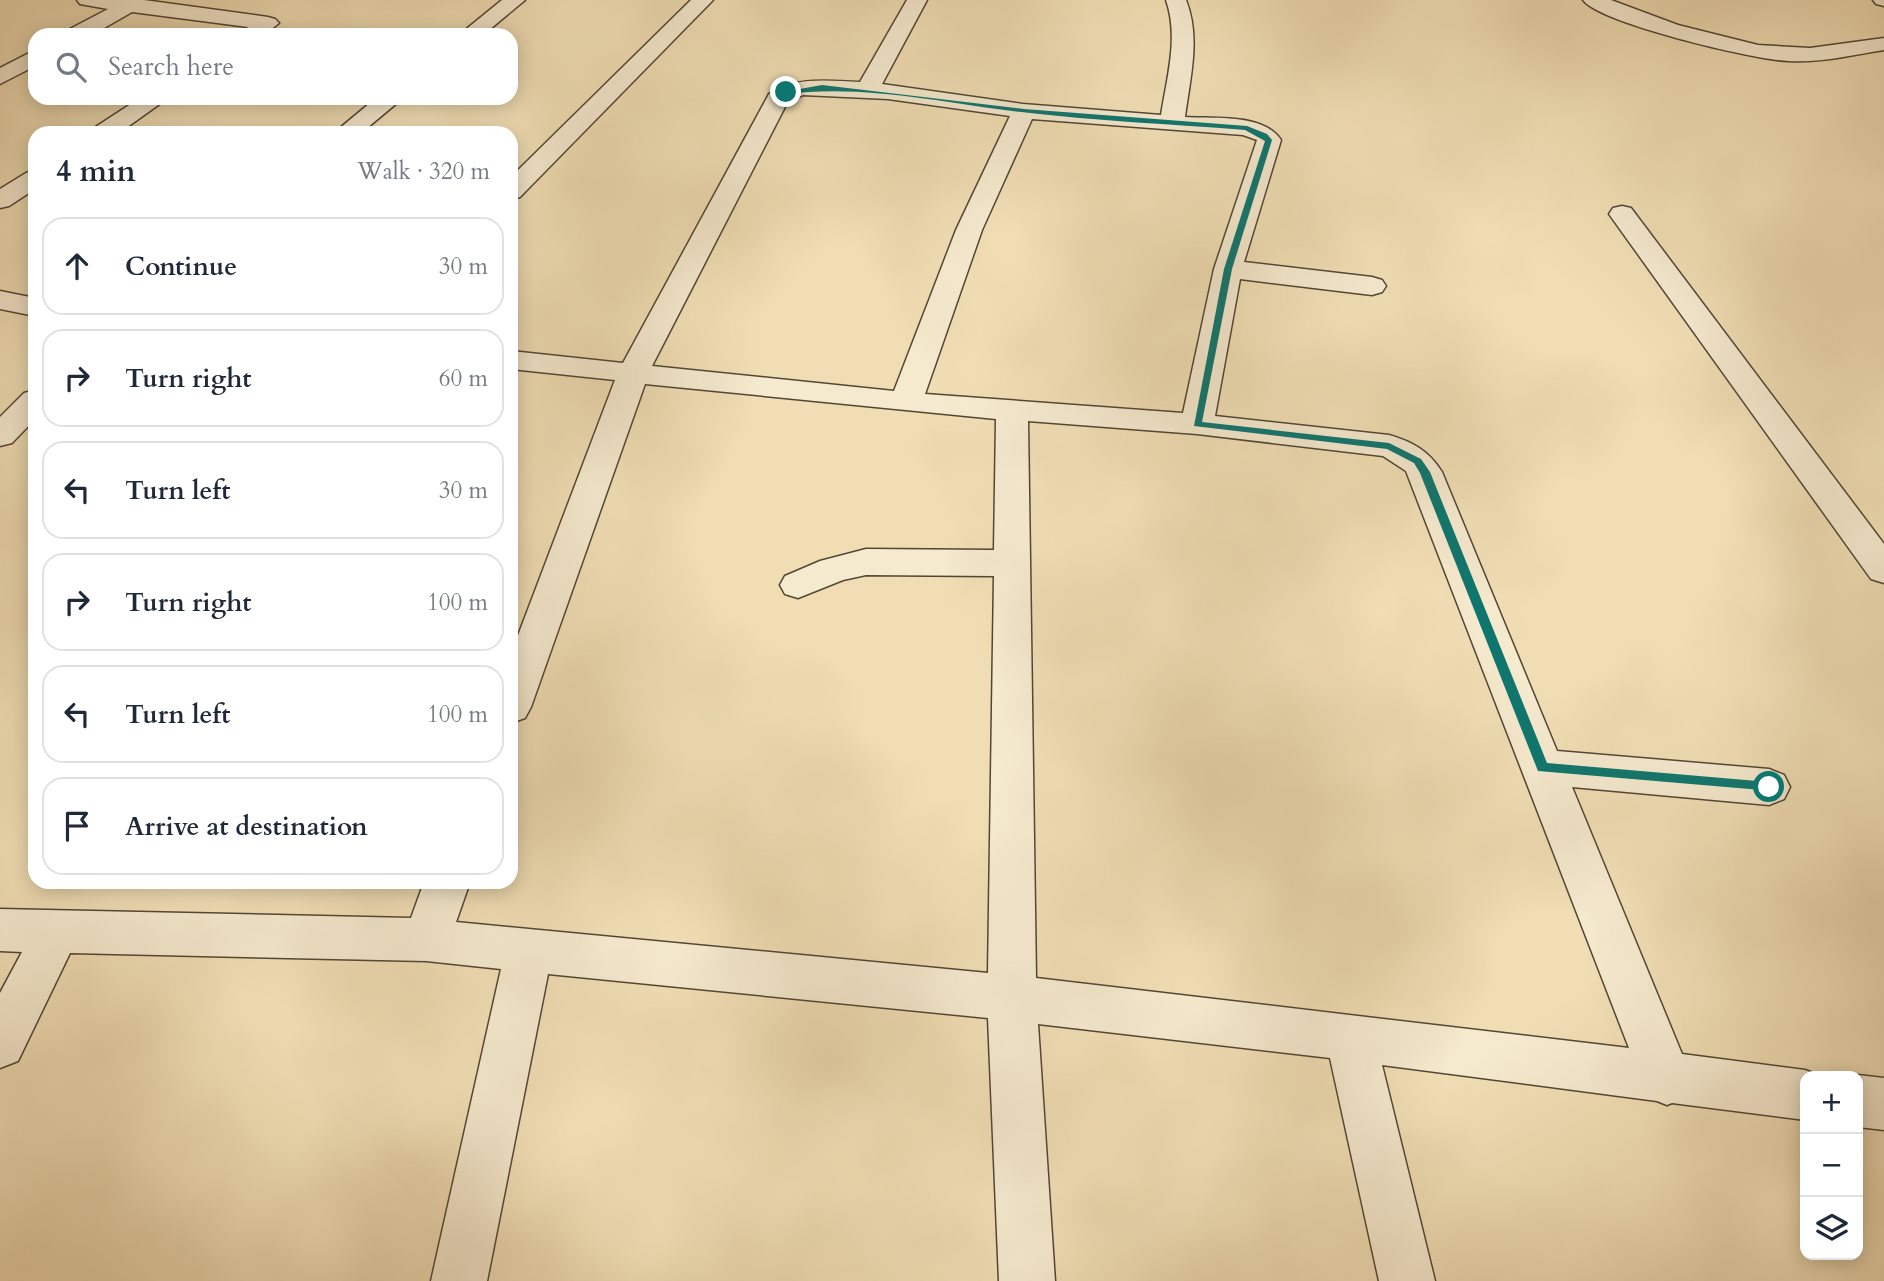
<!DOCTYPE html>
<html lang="en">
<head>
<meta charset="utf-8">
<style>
	:root { --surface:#fff; --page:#f6f6f7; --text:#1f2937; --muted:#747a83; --line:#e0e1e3 }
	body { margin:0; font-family:Cardo,serif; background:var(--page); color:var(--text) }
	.controls { position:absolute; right:21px; bottom:21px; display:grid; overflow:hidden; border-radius:14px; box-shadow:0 4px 18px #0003 }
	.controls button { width:63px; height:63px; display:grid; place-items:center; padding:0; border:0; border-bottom:2px solid var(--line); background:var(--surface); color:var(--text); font:35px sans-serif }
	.stop { position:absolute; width:21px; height:21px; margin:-16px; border:5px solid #0f766e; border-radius:50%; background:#fff }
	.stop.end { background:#0f766e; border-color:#fff; box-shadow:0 2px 7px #0008 }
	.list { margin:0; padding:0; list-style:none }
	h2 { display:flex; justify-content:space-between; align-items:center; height:91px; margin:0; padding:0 28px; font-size:30px }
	h2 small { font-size:23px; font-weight:400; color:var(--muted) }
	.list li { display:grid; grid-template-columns:46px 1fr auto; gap:21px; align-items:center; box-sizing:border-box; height:98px; margin:0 14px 14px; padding:0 14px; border:2px solid var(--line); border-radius:21px }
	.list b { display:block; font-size:26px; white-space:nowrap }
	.list em { font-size:23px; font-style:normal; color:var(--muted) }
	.icon { flex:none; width:38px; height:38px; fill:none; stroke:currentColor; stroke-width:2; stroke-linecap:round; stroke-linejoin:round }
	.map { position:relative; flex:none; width:1884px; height:1281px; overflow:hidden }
	.search { position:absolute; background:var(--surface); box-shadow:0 4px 18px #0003; left:28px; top:28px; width:490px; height:77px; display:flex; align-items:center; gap:18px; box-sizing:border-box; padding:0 24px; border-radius:21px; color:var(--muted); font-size:26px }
	.panel { position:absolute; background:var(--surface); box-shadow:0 4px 18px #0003; left:28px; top:126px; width:490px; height:763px; border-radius:21px }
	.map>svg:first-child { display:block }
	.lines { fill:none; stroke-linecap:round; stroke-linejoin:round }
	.street-casing { stroke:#524734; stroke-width:3 }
	.street { fill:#f5e9ce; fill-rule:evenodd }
	.route { fill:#0f766e }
</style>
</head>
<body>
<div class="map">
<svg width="1884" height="1281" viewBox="0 0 1884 1281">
	<rect width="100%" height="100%" fill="#f0ddb4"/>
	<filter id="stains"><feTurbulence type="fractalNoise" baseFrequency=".00286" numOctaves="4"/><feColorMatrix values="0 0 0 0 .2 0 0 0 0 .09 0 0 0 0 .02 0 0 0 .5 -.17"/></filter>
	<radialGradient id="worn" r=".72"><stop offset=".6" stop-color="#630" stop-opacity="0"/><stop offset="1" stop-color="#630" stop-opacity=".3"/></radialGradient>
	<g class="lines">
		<g class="street-casing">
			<g id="street">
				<path d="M77 0H144L268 17 275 19 279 23 264 35H239L248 27 132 12 92 35H65L68 30 108 9 80 4Z"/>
				<path d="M502 0H525L483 35H459Z"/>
				<path d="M691 0H713L520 197 511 200V177Z"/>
				<path d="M907 0H927L882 84 1023 104 1161 115C1167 77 1179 37 1166 0H1186C1201 38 1190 78 1185 117 1214 119 1263 113 1281 140L1244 262 1372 277 1382 280 1386 286 1382 292 1372 295 1240 279 1215 416 1389 435C1413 442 1429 451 1442 472L1557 751 1769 769 1784 775 1790 787 1784 799 1769 805 1572 787 1682 1054 1805 1070 1821 1076H1805V1120L1672 1103 1667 1105 1657 1101 1382 1065 1435 1281H1379L1330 1058 1038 1024 1055 1281H999L988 1018 548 974 487 1281H431L501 969 426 961 70 953 18 1061 0 1068V993L22 952 0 951V909L411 918 424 882H470L456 922 988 973 994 576 866 575 843 580 798 598 785 594 780 585 785 576 820 561 866 549 994 550 996 419 645 384 531 707 525 718 511 723V654L615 380 511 369V351L623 363 769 94C795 76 830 81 860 82ZM803 95 888 99 1010 116 956 230 894 391 652 366 787 103ZM1032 119 1243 135 1257 140 1214 269 1183 413 925 394 982 230ZM1028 421 1197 434 1383 456 1406 471 1629 1048 1036 978Z"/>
				<path d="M1583 0H1611L1678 25 1758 45 1810 48 1884 38V50C1852 55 1821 63 1788 61 1755 60 1599 23 1583 0Z"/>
				<path d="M1873 0H1884V6L1876 4Z"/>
				<path d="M35 50V66L0 84V68Z"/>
				<path d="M140 98H168L119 133H91L94 128Z"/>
				<path d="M376 98H403L361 133H334Z"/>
				<path d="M35 170V189L9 206 0 208V189L26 173Z"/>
				<path d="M1622 206 1631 208 1884 544V583L1871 579 1609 214 1613 208Z"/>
				<path d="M0 291 35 298V316L0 309Z"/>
				<path d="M35 390V419L12 443 0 446V417L24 393Z"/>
				<path d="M1858 1075 1884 1078V1130L1858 1127Z"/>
			</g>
		</g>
		<use href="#street" class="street"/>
	</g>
	<path class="route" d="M822 85 1024 109 1247 126 1267 134 1272 140 1232 269 1202 422 1389 443 1421 459 1430 472 1547 763 1769 782 1775 787 1773 791 1538 771 1420 473 1414 463 1387 449 1194 426 1224 269 1265 141 1245 130C1171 124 1095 121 1021 112 944 103 864 84 786 94L783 92Z"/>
	<rect width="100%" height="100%" filter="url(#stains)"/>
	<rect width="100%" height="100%" fill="url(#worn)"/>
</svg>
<div class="controls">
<button>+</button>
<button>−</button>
<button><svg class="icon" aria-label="layers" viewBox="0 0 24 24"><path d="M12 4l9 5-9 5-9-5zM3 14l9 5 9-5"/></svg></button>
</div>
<div class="stop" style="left:1769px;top:787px"></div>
<div class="stop end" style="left:786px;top:92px"></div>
<div class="search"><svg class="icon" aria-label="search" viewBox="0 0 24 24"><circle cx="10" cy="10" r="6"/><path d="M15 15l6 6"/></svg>Search here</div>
<section class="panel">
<h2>4 min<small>Walk · 320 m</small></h2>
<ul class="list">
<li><svg class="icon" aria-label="ahead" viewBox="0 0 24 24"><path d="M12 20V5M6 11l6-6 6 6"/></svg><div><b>Continue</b></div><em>30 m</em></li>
<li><svg class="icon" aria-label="right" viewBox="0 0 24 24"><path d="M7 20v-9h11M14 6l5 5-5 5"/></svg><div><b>Turn right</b></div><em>60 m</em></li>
<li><svg class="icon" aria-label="left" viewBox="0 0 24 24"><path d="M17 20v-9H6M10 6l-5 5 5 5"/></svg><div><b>Turn left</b></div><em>30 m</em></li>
<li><svg class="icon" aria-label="right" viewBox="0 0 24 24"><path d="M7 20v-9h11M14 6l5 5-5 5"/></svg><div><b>Turn right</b></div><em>100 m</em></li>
<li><svg class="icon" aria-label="left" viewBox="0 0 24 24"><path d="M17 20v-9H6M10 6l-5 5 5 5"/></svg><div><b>Turn left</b></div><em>100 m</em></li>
<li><svg class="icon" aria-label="arrive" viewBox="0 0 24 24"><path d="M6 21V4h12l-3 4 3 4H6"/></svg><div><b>Arrive at destination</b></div></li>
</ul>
</section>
</div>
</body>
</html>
